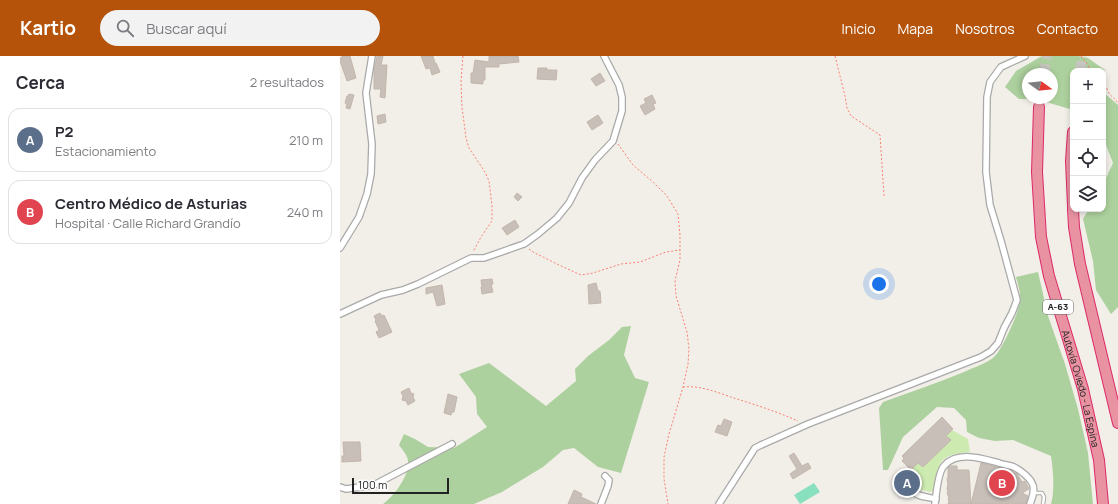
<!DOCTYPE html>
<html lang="es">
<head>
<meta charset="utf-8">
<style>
	:root { --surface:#fff; --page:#f2f2f3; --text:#2b2b33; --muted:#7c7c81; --line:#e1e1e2; --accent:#b45309 }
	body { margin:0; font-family:Manrope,sans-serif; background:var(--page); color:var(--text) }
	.controls { position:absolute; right:12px; top:12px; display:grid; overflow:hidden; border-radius:8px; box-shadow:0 2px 6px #0003 }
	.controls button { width:36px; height:36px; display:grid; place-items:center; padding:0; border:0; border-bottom:1px solid var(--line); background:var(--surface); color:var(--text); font:20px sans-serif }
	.compass { position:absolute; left:682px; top:12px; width:36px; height:36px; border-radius:50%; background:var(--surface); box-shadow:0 2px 6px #0003; rotate:105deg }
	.scale { position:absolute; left:12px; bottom:10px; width:97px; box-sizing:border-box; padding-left:4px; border:2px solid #222; border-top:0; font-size:11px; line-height:14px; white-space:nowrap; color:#222; -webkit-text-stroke:3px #fff; paint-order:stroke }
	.you { position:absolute; left:539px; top:228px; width:14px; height:14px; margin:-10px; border:3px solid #fff; border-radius:50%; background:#1a73e8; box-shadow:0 0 0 6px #1a73e833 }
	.badge { display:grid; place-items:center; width:26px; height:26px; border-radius:50%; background:var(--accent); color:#fff; font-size:13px; font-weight:700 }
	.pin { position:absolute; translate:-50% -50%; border:2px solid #fff; box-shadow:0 1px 4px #0006 }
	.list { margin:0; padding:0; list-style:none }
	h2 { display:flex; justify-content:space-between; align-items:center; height:52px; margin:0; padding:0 16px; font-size:17px }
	h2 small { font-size:13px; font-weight:400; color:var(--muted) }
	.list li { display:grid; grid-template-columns:26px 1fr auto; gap:12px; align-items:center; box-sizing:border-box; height:64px; margin:0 8px 8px; padding:0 8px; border:1px solid var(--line); border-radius:12px }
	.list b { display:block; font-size:15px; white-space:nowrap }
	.list p { margin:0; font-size:13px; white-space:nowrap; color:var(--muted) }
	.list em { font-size:13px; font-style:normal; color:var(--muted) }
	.icon { flex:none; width:22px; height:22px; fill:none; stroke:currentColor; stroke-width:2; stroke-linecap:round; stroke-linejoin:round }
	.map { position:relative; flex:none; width:778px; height:448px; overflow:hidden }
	header { display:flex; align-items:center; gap:24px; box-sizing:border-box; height:56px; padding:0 20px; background:var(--accent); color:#fff }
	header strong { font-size:19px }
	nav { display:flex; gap:22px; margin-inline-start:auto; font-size:14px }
	.search { width:280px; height:36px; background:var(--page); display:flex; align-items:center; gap:10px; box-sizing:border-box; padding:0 14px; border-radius:22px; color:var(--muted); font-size:15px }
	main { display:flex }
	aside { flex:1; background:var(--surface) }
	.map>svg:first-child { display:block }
	.grass { fill:#cdebb0 }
	.forest { fill:#add19e; fill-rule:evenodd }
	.pitch { fill:#88e0be }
	.building { fill:#c7bfb8; stroke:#c4b6ab }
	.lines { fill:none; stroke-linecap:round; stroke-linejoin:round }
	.highway-tunnel { stroke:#c8c6c1; stroke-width:10; stroke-dasharray:10 5; stroke-linecap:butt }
	.lane-casing { stroke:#a9a9a9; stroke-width:4.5 }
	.street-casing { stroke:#a9a9a9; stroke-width:8 }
	.highway-casing { stroke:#dc2a67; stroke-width:12 }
	.path { stroke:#fa8072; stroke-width:1; stroke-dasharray:2 2; stroke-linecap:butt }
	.lane { stroke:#fff; stroke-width:2.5 }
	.street { stroke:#fff; stroke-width:5.5 }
	.highway { stroke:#e892a2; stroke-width:10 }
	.labels { text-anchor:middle; stroke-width:3; stroke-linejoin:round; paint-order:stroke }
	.shield { fill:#fff; stroke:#646464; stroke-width:1 }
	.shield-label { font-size:9px; font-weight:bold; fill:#222 }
	.street-label { font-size:10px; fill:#222; stroke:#fff }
</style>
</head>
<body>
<header>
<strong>Kartio</strong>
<div class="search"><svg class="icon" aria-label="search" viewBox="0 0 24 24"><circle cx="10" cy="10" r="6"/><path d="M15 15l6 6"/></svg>Buscar aquí</div>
<nav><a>Inicio</a><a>Mapa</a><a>Nosotros</a><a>Contacto</a></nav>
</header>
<main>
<aside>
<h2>Cerca<small>2 resultados</small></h2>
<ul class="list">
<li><span class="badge" style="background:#5c6f8a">A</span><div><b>P2</b><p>Estacionamiento</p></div><em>210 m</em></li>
<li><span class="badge" style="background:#e0444e">B</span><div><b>Centro Médico de Asturias</b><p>Hospital · Calle Richard Grandío</p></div><em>240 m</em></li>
</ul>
</aside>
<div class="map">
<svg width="778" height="448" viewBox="0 0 778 448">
	<rect width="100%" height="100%" fill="#f2efe9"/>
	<path class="grass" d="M612 374 628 383 630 396C599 399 599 404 594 433L592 435 590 436 578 433 572 413 578 407 583 411 610 384 606 380Z"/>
	<g class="forest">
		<path d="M702 0H738L748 2 765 14 763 18V15H733V54L696 43H679L665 31 676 15ZM688 18H712V42H688Z"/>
		<path d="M763 36 778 49V251L771 258 756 234 753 205 743 163 749 153H763V129L773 107 763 81Z"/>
		<path d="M698 216 708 260 725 308 738 353 748 397 753 448H711C715 434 713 414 711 400L673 384 655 385 639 382 627 376 626 364 614 352 597 351 563 381 548 414H543L539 352 543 346C570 336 597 327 624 316 634 311 646 308 654 301 662 294 679 256 680 245 681 237 678 228 676 221Z"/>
		<path d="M291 270 284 299 295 322 309 326 281 417 258 411 234 392 223 394 203 411 162 436 134 448H43C54 440 70 419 68 405 68 400 62 393 59 389L64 378 75 383 88 391 114 392 147 371 137 358 136 341 119 318 149 307 206 350 236 325 235 313 248 300 269 284 282 271Z"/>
	</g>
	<path class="pitch" d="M474 427 480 436 460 448 454 439Z"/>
	<g class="building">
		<path d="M2 0H10L16 22 7 25 0 5V2H2Z"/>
		<path d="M37 0H43L41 9H47L45 42 40 41 41 33H34V15Z"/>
		<path d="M81 0H93L95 7H96L100 16 92 19 90 12 86 13Z"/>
		<path d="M149 0H178L179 6 159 8V11H145V24H143V28L131 27V17H133L135 4 149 6Z"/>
		<path d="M198 12H207V14H217L216 24 197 23Z"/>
		<path d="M260 17 265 25 256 30 251 23Z"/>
		<path d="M9 38 14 39 10 53 6 52 7 48 5 47 7 40H8Z"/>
		<path d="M312 39 316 47 313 48 315 53 305 59 300 50 306 47 304 43Z"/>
		<path d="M45 58 46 66 38 68 37 60Z"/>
		<path d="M258 59 263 67 252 74 247 66Z"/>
		<path d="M177 137 182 141 178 145 174 141Z"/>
		<path d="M175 164 179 171 167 179 162 172Z"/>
		<path d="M152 223 153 228H151L153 236 142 238 141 231H142L141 224Z"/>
		<path d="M256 227 258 235H260L261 247 249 248 248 229Z"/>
		<path d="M102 229 105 248 97 250 93 236 86 238V232Z"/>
		<path d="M40 257 42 260 44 259 52 276 39 282 36 276 39 274 35 265 36 264 34 260Z"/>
		<path d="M69 332 71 337 74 338 73 341 75 345 68 349 66 345 62 344 63 340 61 336Z"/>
		<path d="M108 338 117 341 114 356H112L111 359 104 357Z"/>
		<path d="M602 361 613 373 606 380 611 384 583 411 578 407 571 414 562 405 564 402 562 400Z"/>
		<path d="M384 363 392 366 387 380 375 376 378 369 381 370Z"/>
		<path d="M3 386H20L21 405 2 406V400H4Z"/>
		<path d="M454 397 462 410 468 407 471 412 453 423 450 418 457 413 449 400Z"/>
		<path d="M641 407 672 415 677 418 682 426 685 425 689 433 682 437 688 440 686 448H631Z"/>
		<path d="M610 410H617V414H629L631 448H608L609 445 608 443 609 442 607 437 608 435 607 433 608 428 607 423 608 421V412Z"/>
		<path d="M234 434 242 438 241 441 256 448H228Z"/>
	</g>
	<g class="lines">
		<g class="highway-tunnel">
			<path d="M740 15 743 0"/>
			<path d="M704 18 707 0"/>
			<path d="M699 51 700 42"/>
		</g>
		<g class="lane-casing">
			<path id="lane" d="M693 438 696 437H702L704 441 703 448"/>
		</g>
		<g class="street-casing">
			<g id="street">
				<path d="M0 192 19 161 27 138 31 118 32 88 26 37 32 0"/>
				<path d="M0 258 41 239 63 234 78 228 131 202H144L184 188 198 178 217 162 229 147 242 122 255 104 273 85 282 55V41L279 29 264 0"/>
				<path d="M567 418C574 441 572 438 596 443"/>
				<path d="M0 431 6 433 34 429 112 388"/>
				<path d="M261 448 268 430 269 424 265 420"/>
				<path d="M379 448 415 392 421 389 468 368 641 301 651 295 658 287 664 272 672 257 677 244 661 185 650 149 646 116 647 41 650 26 661 11 685 0"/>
				<path d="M595 448C596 439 598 416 604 410 617 394 643 403 659 407 664 409 669 409 674 411 680 414 689 421 692 427 696 434 692 442 690 448"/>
			</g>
		</g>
		<g class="highway-casing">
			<g id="highway">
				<path id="s1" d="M699 51 697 116 701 181 709 220 743 333 759 404 763 448"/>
				<path d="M733 76 731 105 733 150"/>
				<path d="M733 153 734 171 740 208 778 367"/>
			</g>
		</g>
		<g class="path">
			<path d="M123 0 121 25 122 51 126 82 129 92 145 116 149 125 152 150V165L141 181 133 196"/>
			<path d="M495 0 505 40 507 52 511 60 540 79 544 140"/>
			<path d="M741 0 748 9 750 15"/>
			<path d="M763 25C766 29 767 34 769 37 772 42 775 41 778 48"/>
			<path d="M278 88 293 109 313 126 327 140 338 158 340 179V204L335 225 336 240 347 276 349 293 348 308 343 331 329 378 324 401V423L328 448"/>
			<path d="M189 193 193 196 219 209 241 219 253 217 281 208 300 206 326 196 340 194"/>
			<path d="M343 331C360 329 379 337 394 342 416 349 438 356 458 365"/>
		</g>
		<use href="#lane" class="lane"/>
		<use href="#street" class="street"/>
		<use href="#highway" class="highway"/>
	</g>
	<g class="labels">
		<rect class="shield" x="703" y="244" width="30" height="14" rx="3"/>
		<g class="shield-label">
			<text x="718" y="254">A-63</text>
		</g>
		<g class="street-label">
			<text dy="4" stroke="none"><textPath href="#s1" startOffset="287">Autovía Oviedo - La Espina</textPath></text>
		</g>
	</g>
</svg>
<div class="controls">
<button>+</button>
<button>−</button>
<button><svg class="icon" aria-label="locate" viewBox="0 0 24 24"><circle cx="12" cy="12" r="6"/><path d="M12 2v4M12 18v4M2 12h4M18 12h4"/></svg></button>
<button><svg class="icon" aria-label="layers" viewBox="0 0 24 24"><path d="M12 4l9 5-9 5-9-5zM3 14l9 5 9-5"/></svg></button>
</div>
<svg class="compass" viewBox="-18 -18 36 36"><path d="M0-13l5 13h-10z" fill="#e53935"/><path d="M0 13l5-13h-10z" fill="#7c7c81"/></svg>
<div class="scale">100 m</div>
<div class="you"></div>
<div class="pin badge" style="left:567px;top:427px;background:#5c6f8a">A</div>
<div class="pin badge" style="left:662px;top:427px;background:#e0444e">B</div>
</div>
</main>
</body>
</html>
